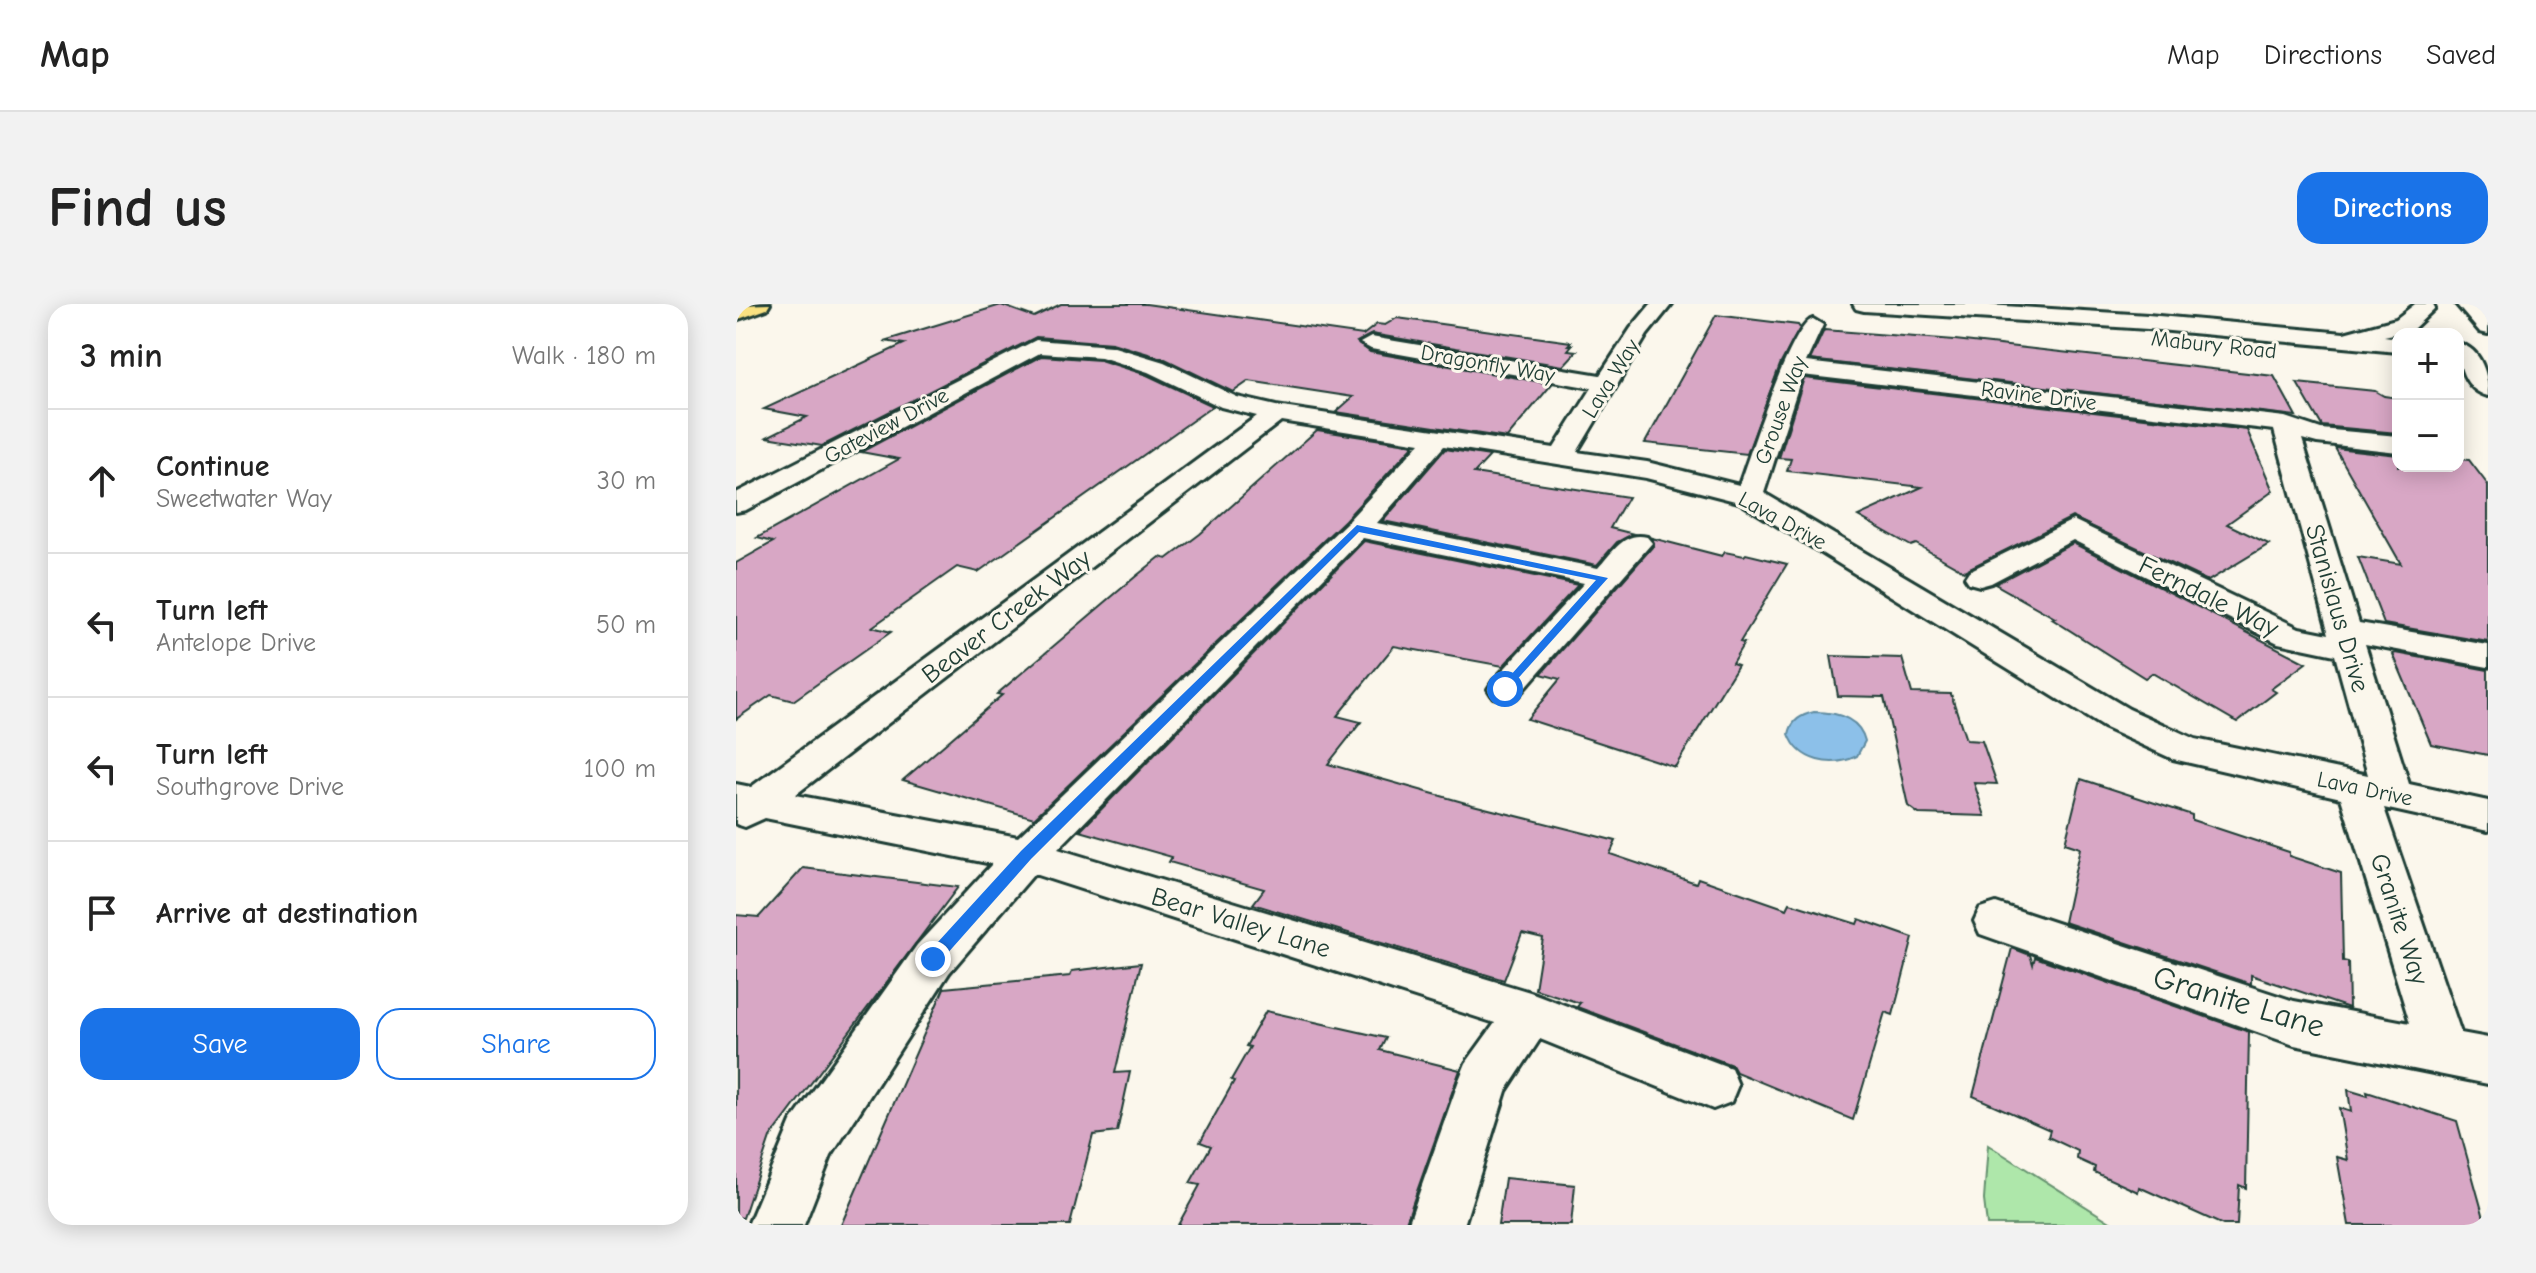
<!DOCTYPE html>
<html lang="en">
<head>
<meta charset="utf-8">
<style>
	:root { --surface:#fff; --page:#f2f2f2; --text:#222; --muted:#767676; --line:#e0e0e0; --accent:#1a73e8 }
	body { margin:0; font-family:"Comic Neue",sans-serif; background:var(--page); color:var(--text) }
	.controls { position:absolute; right:24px; top:24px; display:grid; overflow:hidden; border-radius:16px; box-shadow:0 4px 20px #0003 }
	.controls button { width:72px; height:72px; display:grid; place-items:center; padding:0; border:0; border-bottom:2px solid var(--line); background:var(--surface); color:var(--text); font:40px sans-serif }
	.stop { position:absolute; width:24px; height:24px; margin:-18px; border:6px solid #1a73e8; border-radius:50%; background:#fff }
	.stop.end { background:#1a73e8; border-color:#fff; box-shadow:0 2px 8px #0008 }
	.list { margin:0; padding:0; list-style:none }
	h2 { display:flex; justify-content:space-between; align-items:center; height:104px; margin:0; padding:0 32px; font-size:34px }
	h2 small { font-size:26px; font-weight:400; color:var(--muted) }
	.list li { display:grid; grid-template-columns:52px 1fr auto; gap:24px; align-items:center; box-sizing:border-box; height:144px; padding:0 32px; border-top:2px solid var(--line) }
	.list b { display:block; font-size:30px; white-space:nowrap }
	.list p { margin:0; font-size:26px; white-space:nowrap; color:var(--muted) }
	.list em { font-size:26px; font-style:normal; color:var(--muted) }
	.actions { display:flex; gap:16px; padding:24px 32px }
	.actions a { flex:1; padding:18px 0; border:2px solid var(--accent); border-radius:24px; text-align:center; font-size:28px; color:var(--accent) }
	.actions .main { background:var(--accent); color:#fff }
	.icon { flex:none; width:44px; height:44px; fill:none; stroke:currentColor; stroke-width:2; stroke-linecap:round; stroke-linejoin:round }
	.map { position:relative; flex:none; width:1752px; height:921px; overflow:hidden; border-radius:24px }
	header { display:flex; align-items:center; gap:48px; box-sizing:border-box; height:112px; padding:0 40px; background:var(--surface); border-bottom:2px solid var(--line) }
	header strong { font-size:38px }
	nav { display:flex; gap:44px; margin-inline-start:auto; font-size:28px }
	.intro { display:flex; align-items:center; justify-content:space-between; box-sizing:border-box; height:192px; padding:0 48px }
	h1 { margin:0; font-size:56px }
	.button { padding:20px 36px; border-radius:24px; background:var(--accent); color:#fff; font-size:28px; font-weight:700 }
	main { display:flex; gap:48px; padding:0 48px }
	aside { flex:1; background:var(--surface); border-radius:24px; box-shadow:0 4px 20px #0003 }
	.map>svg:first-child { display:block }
	.green { fill:#aee7aa; stroke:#66926f; stroke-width:2 }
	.water { fill:#8cc0e9; stroke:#608ca1; stroke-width:2 }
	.building { fill:#d8a7c5; stroke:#1f3d34; stroke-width:2 }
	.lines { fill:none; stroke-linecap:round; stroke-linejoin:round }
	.street-casing { stroke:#1f3d34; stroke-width:6 }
	.secondary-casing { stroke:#1f3d34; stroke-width:6 }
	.highway-casing { stroke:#1f3d34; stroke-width:6 }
	.street { fill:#fbf7ec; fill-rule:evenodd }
	.secondary { fill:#fbf7ec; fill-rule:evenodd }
	.highway { fill:#f9e181; fill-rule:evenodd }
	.route { fill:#1a73e8 }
	.labels { text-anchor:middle; stroke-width:6; stroke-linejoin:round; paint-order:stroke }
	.far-street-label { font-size:22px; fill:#1f3d34; stroke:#fbf7ec }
	.street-label { font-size:26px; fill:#1f3d34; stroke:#fbf7ec }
	.near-street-label { font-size:32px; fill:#1f3d34; stroke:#fbf7ec }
</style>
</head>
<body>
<header>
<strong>Map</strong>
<nav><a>Map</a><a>Directions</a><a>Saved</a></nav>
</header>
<div class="intro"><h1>Find us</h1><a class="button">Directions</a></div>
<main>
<aside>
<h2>3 min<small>Walk · 180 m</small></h2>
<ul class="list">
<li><svg class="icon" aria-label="ahead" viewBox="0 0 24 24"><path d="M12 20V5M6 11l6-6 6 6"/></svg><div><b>Continue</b><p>Sweetwater Way</p></div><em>30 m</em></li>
<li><svg class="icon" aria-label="left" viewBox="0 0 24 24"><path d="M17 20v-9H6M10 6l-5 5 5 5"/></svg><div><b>Turn left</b><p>Antelope Drive</p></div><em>50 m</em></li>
<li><svg class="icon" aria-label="left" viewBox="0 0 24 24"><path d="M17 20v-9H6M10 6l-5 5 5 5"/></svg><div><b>Turn left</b><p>Southgrove Drive</p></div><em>100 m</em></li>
<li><svg class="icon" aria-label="arrive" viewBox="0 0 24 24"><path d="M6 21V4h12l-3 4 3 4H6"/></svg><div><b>Arrive at destination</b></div></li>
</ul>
<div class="actions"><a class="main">Save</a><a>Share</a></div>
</aside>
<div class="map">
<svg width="1752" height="921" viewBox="0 0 1752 921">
	<rect width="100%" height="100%" fill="#fbf7ec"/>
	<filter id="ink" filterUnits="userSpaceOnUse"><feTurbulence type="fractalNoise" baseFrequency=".0125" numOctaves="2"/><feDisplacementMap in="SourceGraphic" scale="16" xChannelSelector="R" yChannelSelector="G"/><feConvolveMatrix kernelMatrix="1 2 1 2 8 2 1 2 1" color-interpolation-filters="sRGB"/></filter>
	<g filter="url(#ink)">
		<path class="green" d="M1252 841 1379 921H1251L1248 896Z"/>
		<path class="water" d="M1078 408C1100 408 1123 413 1129 437L1121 452C1096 464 1063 458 1053 430 1056 416 1065 411 1078 408Z"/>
		<g class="building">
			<path d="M325 0H410L627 31 641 20 649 21 661 14 676 16 835 38 832 41H836L832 46 841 47 827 62 636 30 621 38 634 48 816 80 771 134 600 108 617 93 513 77 497 88 429 55 376 39 300 33 86 142 31 133 71 113 28 105 168 40 148 37 265 1 298 13Z"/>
			<path d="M980 11 1062 21 1064 24 1044 61 1011 150 909 139Z"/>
			<path d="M1088 26 1219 36 1538 72 1560 112 1074 56Z"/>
			<path d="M305 52 364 56 411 71 477 102 242 268 221 263 136 323 155 328 57 397 35 391 0 415V259L37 238 21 234 163 155 125 148Z"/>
			<path d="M1068 74 1511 126 1537 187 1491 220 1533 240 1472 277 1336 213 1228 267 1180 240 1175 242 1122 212 1186 183 1051 167 1055 155 1043 154Z"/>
			<path d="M1561 79 1639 87 1648 92 1662 94V129L1586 122Z"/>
			<path d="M581 126 678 141 609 216 298 514 167 476 266 391 261 390 399 273 424 253 431 255 464 230Z"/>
			<path d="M1599 144 1662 151V162H1722V155L1733 156 1752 181V338L1648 320 1622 253 1665 260Z"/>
			<path d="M709 145 754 152 738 169 892 193 874 224 898 230 881 238 861 261 647 217Z"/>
			<path d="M916 234 986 252 989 248 1008 252 1010 250 1051 260 1004 338 1008 339 996 359 1002 361 939 463 791 415 824 375 805 370 918 241Z"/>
			<path d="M628 237 842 281 767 362 658 342 601 412 625 418 592 460 737 501 880 537 874 550 960 579 962 574 1051 605 1054 599 1121 620 1123 615 1177 634 1157 711 1149 708 1117 816 1000 768 996 761 841 703 844 699 799 685 807 634 786 629 768 676 517 600 528 585 433 558 436 553 344 527Z"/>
			<path d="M1337 239 1445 294 1570 359 1535 385 1540 388 1501 418 1416 369 1409 374 1316 315 1319 314 1259 280Z"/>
			<path d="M1660 349 1752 366V451L1695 440 1657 350Z"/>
			<path d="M1095 352 1166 354 1176 389 1215 390 1230 436 1246 437 1261 480 1238 479 1249 512 1183 510 1172 502 1148 393 1102 392Z"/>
			<path d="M1345 475 1456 511V516L1553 548V552L1605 569 1607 657 1612 658 1613 704 1515 671V680L1328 618 1344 544 1329 539Z"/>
			<path d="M67 564 222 583 34 834 7 914 0 913V611L23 613Z"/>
			<path d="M1276 644 1294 651 1297 660 1299 653 1513 728 1510 884 1503 881 1501 921H1487L1403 883 1402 888 1358 868 1359 863 1341 855 1342 847 1312 833 1314 826 1237 792Z"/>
			<path d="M405 659 379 769 394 768 381 828 357 831 334 921H105L208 684 334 672 336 667Z"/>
			<path d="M530 707 650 734 644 746 724 766 669 921H442L464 881 454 879 475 842 464 838 498 777 495 776 514 743 510 742Z"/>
			<path d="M1612 786 1632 792 1631 788 1721 817 1750 921H1613L1601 853 1612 856 1603 804 1615 808Z"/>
			<path d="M769 874 839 881 835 921H762Z"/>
		</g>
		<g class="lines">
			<g class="street-casing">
				<path id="street" d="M915 0H936L911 31 841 148 911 158 1003 181C1013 154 1055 20 1077 15L1087 21 1070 58 1549 113 1585 125 1662 132V148L1581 139 1566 135 1623 319 1752 341V363L1629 340 1673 480 1752 497V527L1648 504 1725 729 1752 734V780L1558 741 1244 630 1238 617 1244 604 1260 599 1558 697 1674 719 1605 494 1437 455 1367 423 1003 198 910 174 708 142 641 219 862 264C877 248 888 227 911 233L916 239 781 393 769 396 757 393 752 385 757 377 848 279 627 234 322 545 794 688 995 764 1002 781 995 798 977 805 804 735 770 787 728 921H672L723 776 730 759 759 719 298 570 213 669 95 852 68 921H12L55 818 181 641 256 560 29 514 9 523 0 520V480L15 483 521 112 485 103 412 68 365 53 304 49 10 206 0 208V189L300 36 375 42 428 58 501 93 540 102 818 144 856 84 635 45 624 39 635 33 864 71 895 24ZM1066 71 1538 126 1593 330 1563 324 1337 216 1233 267 1229 273 1233 279 1244 282 1255 279 1337 236 1542 339 1599 351 1632 471 1459 435 1393 405 1028 189ZM545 117 684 139 611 218 282 533 59 491Z"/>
			</g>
			<g class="secondary-casing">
				<g id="secondary">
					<path d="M1117 0H1237L1412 11 1608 29 1660 15 1679 0H1697L1699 4 1676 26 1648 32 1662 34V48L1412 25 1128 7 1120 5Z"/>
					<path d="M1720 0H1744L1752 9V30L1744 28Z"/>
					<path d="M1722 39C1746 45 1752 71 1752 92 1728 86 1722 60 1722 39Z"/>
				</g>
			</g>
			<g class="highway-casing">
				<path id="highway" d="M34 0 31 5 0 16V1Z"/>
			</g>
			<use href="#street" class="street"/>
			<use href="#secondary" class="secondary"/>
			<use href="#highway" class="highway"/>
		</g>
	</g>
	<path class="route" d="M621 221 872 274 769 389 765 388V382L860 276 623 228 295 555 202 660H191V650L285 547Z"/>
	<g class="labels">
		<g class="far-street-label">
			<text transform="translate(1478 40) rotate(6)" y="8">Mabury Road</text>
			<text transform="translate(752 59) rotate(10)" y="8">Dragonfly Way</text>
			<text transform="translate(874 74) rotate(-58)" y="8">Lava Way</text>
			<text transform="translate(1303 91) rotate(7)" y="8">Ravine Drive</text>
			<text transform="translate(1044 106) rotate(-70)" y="8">Grouse Way</text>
			<text transform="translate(150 121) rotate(-28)" y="8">Gateview Drive</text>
			<text transform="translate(1047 216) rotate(29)" y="8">Lava Drive</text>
			<text transform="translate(1629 484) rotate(12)" y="8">Lava Drive</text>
		</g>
		<g class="street-label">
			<text transform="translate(1473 292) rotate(26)" y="9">Ferndale Way</text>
			<text transform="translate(1602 304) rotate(74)" y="9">Stanislaus Drive</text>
			<text transform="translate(270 312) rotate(-37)" y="9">Beaver Creek Way</text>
			<text transform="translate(1664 615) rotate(72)" y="9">Granite Way</text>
			<text transform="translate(505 618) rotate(17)" y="9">Bear Valley Lane</text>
		</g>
		<g class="near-street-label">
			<text transform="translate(1503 697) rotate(17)" y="11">Granite Lane</text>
		</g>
	</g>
</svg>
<div class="controls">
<button>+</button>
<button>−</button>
</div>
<div class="stop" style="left:769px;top:385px"></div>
<div class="stop end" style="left:197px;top:655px"></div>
</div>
</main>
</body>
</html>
